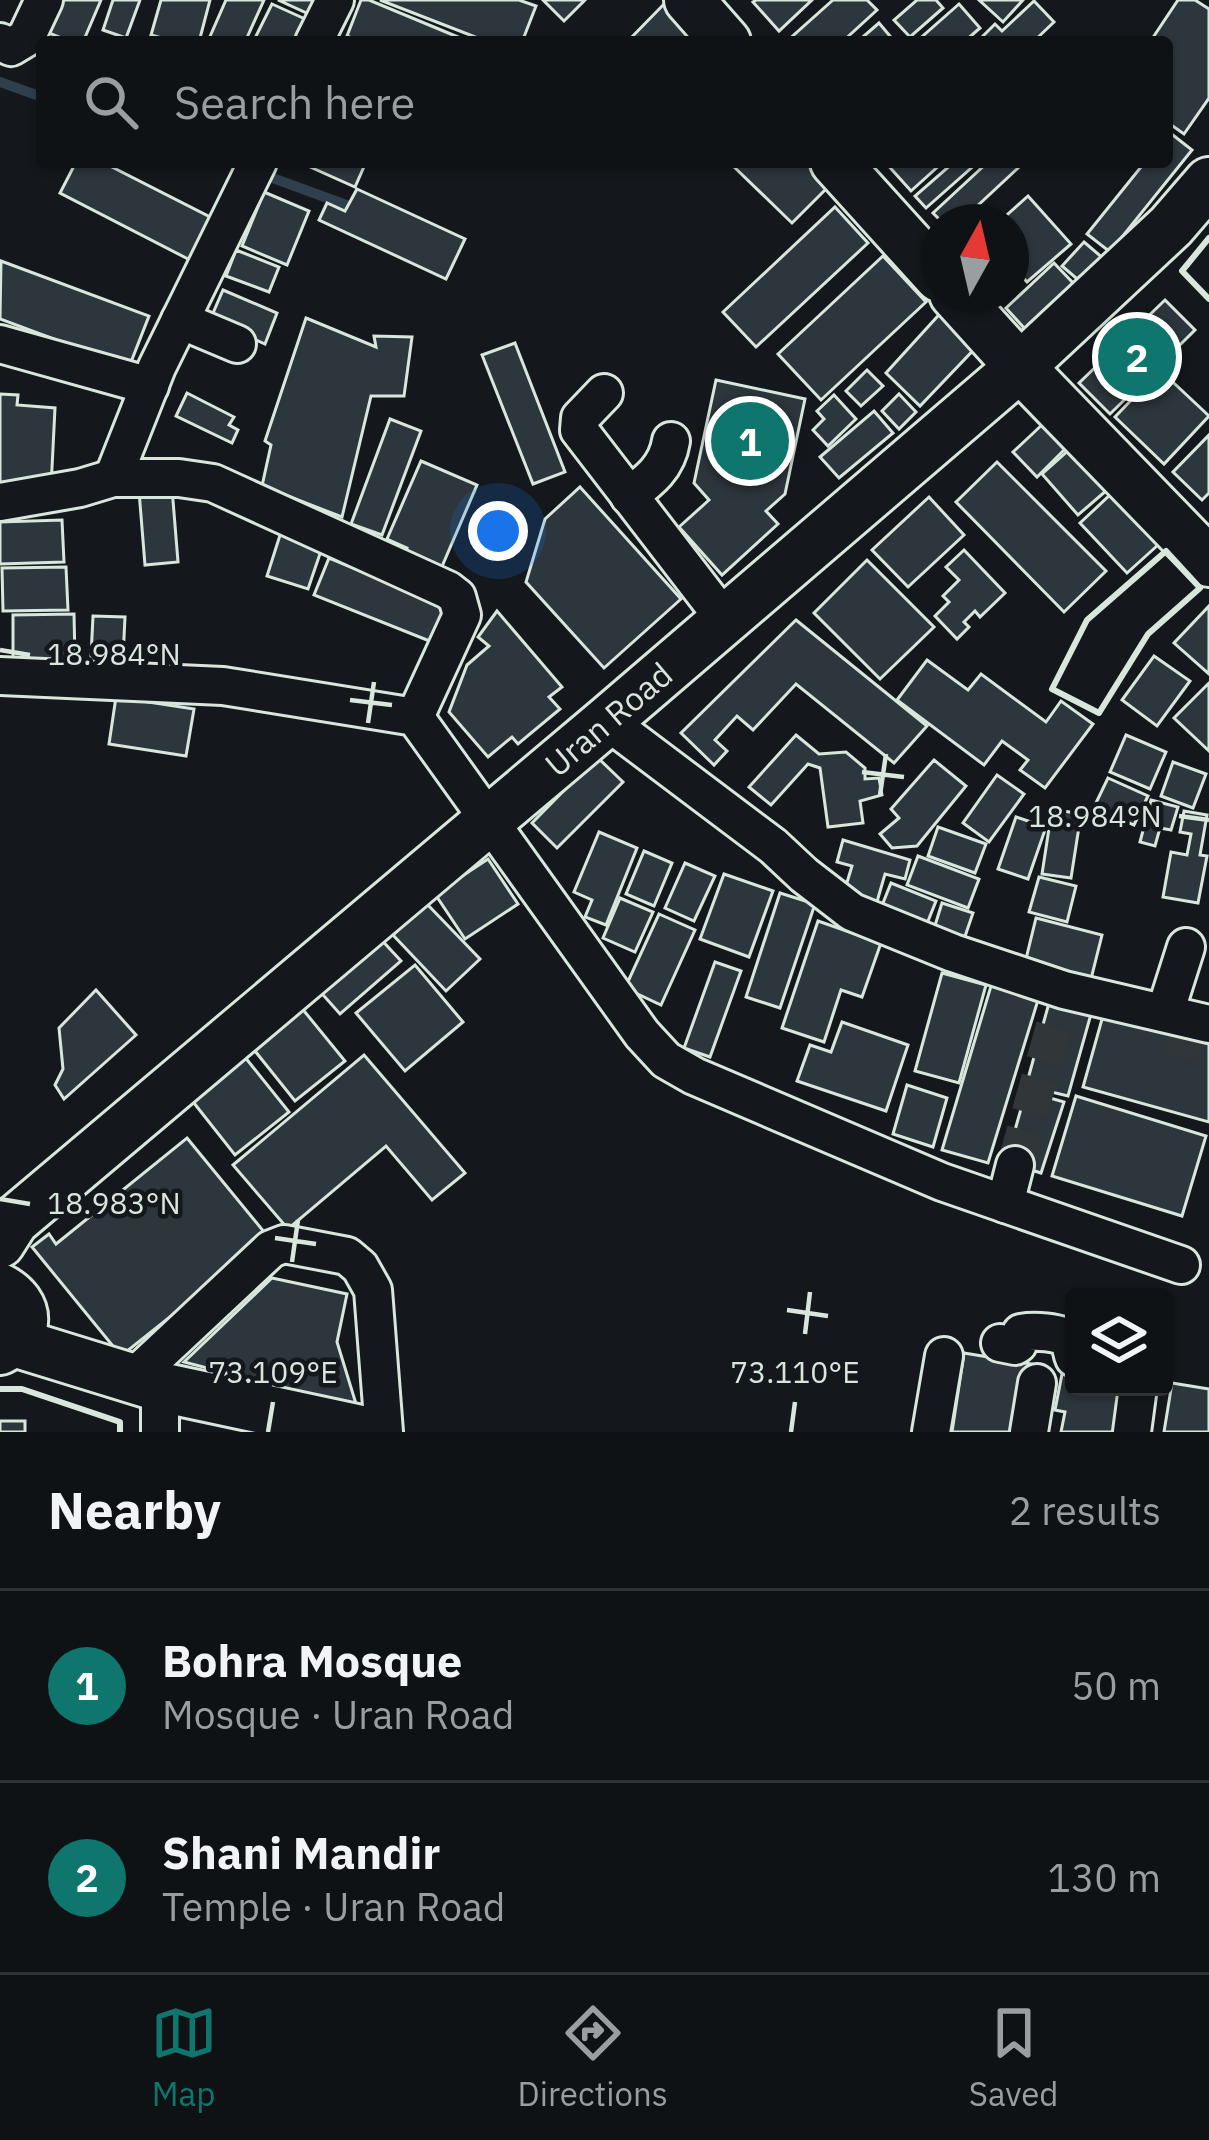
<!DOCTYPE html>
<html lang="en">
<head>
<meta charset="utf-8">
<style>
	:root { --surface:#0f1215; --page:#1d2022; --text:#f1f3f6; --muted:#9b9ea0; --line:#2f3234; --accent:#0f766e }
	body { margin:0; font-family:"IBM Plex Sans",sans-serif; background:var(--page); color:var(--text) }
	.controls { position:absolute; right:36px; bottom:36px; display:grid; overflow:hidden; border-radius:12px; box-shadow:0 3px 9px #0004 }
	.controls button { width:108px; height:108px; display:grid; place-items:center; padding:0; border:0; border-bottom:3px solid var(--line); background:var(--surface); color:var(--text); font:60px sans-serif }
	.compass { position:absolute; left:921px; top:204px; width:108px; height:108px; border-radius:50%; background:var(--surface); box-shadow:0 3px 9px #0004; rotate:8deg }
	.you { position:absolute; left:498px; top:531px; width:42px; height:42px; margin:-30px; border:9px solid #fff; border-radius:50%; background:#1a73e8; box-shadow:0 0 0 18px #1a73e833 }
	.badge { display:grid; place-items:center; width:78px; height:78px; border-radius:50%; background:var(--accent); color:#fff; font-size:39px; font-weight:700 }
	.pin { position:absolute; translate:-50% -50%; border:6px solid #fff; box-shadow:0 3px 12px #0006 }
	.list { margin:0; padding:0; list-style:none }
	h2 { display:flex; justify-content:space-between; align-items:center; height:156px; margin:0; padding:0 48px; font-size:51px }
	h2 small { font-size:39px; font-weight:400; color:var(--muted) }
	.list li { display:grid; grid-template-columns:78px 1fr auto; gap:36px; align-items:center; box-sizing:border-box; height:192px; padding:0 48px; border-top:3px solid var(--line) }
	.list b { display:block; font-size:45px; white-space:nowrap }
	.list p { margin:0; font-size:39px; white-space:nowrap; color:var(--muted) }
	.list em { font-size:39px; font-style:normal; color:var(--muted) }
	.icon { flex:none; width:66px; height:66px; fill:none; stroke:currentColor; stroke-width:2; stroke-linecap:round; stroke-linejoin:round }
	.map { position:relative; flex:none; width:1209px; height:1432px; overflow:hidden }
	.search { position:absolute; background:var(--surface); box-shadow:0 3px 9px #0004; left:36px; right:36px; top:36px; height:132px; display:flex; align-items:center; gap:30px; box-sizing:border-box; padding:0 42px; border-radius:12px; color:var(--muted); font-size:45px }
	.sheet { height:540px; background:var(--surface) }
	nav { display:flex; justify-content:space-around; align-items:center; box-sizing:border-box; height:168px; border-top:3px solid var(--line); background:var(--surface); font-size:33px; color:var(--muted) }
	nav a { display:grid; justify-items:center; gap:6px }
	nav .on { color:var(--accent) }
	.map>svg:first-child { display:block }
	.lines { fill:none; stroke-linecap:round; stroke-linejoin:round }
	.stream { stroke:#2f3f4d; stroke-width:10 }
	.building { fill:#2c363c; stroke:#d8e6dc; stroke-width:3 }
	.minor-tunnel { stroke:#313739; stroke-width:36; stroke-dasharray:36 18; stroke-linecap:butt }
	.minor-casing { stroke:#d8e6dc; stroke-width:42 }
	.major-casing { stroke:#d8e6dc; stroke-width:54 }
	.minor { stroke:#14181c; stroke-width:36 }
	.major { stroke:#14181c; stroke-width:48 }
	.wall { stroke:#d8e6dc; stroke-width:6 }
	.ticks { fill:none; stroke:#d8e6dc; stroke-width:4.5 }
	.labels { text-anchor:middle; stroke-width:9; stroke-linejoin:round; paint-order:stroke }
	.street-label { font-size:33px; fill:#d8e6dc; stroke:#14181c }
	.ticks-label { font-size:30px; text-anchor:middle; fill:#d8e6dc; stroke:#14181c; stroke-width:9; stroke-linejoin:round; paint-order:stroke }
</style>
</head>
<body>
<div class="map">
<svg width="1209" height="1432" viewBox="0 0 1209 1432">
	<rect width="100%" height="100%" fill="#14181c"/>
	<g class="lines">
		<g class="stream">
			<path d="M0 82 42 97"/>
			<path d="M229 162 360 210"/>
		</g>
	</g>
	<g class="building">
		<path d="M57 0H101L83 42H71L44 31Z"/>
		<path d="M113 0H140L126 38 103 30Z"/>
		<path d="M161 0H210L199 42H176L151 35Z"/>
		<path d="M226 0H264L245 42 208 41Z"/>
		<path d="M278 0H318L311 15Z"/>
		<path d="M361 0H369L470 42H361L347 36Z"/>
		<path d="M380 0H519L536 6 522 42H488Z"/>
		<path d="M543 0H585L564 21Z"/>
		<path d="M756 0H812L779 31 753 2Z"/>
		<path d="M833 0H867L877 10 842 42H786Z"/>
		<path d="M917 0H936L943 8 910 37 894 20Z"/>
		<path d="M979 0H1023L1003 22Z"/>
		<path d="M1178 0H1195L1209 9V98L1184 134 1167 122V42H1150Z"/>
		<path d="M1034 1 1054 22 1033 42H977L995 24 1002 31Z"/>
		<path d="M665 3 706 42H627Z"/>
		<path d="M272 4 305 19 295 42H253Z"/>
		<path d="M959 4 980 28 964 42H916Z"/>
		<path d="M879 23 895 42H857Z"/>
		<path d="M1169 132 1192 150 1110 252 1087 234 1145 162H1167V135Z"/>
		<path d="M76 162H102L212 218 190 260 60 193Z"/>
		<path d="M299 162H366L355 187Z"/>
		<path d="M729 162H809L831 184 792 223Z"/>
		<path d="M885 162H943L911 191Z"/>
		<path d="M954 162H978L926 208 915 196Z"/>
		<path d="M988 162H1012L1018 168 960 222H942L933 213Z"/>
		<path d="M357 189 465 239 446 279 319 220 327 203 345 211Z"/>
		<path d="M264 192 309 211 287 265 242 246Z"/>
		<path d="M1028 196 1071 244 1027 282 1011 265V222H999Z"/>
		<path d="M835 207 868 243 756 347 723 312Z"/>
		<path d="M1084 242 1104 259 1083 284 1062 266Z"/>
		<path d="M236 250 279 267 269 292 226 276Z"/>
		<path d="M883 256 926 302 821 400 778 354Z"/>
		<path d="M1 261 149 316 129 367 0 319Z"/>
		<path d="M1054 263 1074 284 1025 329 1006 308Z"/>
		<path d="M223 290 277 313 265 344 210 320Z"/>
		<path d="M1165 300 1195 330 1110 414 1079 383Z"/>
		<path d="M947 306 983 340 920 406 886 373Z"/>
		<path d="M306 318 376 347 374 336 412 337 404 396H371L342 517 262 486 271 445 265 441Z"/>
		<path d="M515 343 565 472 533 484 482 355Z"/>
		<path d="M867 370 883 386 861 406 846 391Z"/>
		<path d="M1160 370 1209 416 1164 464 1115 417Z"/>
		<path d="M716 380 805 399 785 494 766 511 778 524 722 575 679 527 709 500 694 483Z"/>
		<path d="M187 393 234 417 229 425 238 430 232 443 176 416Z"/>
		<path d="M0 394 18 395 17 405 55 408 51 488 0 486Z"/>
		<path d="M899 394 916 412 899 429 882 411Z"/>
		<path d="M834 395 856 419 828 446 813 430 824 419 817 411Z"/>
		<path d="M874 411 893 433 839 478 820 457Z"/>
		<path d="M390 419 421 431 382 535 351 524Z"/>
		<path d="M1045 422 1068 446 1037 477 1013 452Z"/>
		<path d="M1209 435V493L1202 500 1173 472Z"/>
		<path d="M1070 449 1107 490 1078 515 1042 474Z"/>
		<path d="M421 461 477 485 437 578 404 556 407 548 387 539Z"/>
		<path d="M997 462 1106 571 1064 612 956 502Z"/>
		<path d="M580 487 681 599 604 668 526 582 545 519Z"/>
		<path d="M172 488 178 562 145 565 139 491Z"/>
		<path d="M1111 494 1158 545 1127 573 1080 523Z"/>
		<path d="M929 497 964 535 908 587 872 550Z"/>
		<path d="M62 520 64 562 0 564V522Z"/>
		<path d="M281 532 323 545 308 589 267 576Z"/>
		<path d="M964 550 1005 593 980 617 975 611 964 622 969 627 957 639 935 616 949 602 943 596 959 580 946 567Z"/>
		<path d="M329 558 451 608 437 644 314 595Z"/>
		<path d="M867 560 934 627 880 679 814 613Z"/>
		<path d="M66 567 68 610 3 611 2 568Z"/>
		<path d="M1209 606V674L1174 643Z"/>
		<path d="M497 611 562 687 549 697 560 709 518 744 512 737 488 757 449 712 467 665 489 646 478 637Z"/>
		<path d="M74 614 75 660 13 661V615Z"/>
		<path d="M93 616 125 617 123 658 91 657Z"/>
		<path d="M796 620 927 726 894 763 796 684 753 730 737 716 715 740 727 751 714 765 681 733Z"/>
		<path d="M1154 656 1190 681 1157 726 1122 700Z"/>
		<path d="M927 660 968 690 981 674 1046 722 1061 701 1093 724 1045 788 1020 770 1028 760 1002 741 984 765 897 700Z"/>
		<path d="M1209 683V751L1174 718Z"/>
		<path d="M116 697 194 709 186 756 109 744Z"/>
		<path d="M796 735 819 754 846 752 865 768V779L879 778 882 795 860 801 863 823 828 827 820 768 808 764 771 805 749 787Z"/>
		<path d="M1126 735 1166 752 1150 789 1110 772Z"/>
		<path d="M597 757 623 782 557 848 532 823Z"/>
		<path d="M934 760 966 786 917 846 892 848 880 834 899 818 891 809Z"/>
		<path d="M1173 762 1206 774 1193 808 1161 796Z"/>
		<path d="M997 775 1024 794 989 842 963 823Z"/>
		<path d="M1108 778 1148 796 1134 825 1094 807Z"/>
		<path d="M1151 800 1178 807 1171 830 1160 828 1155 846 1140 842Z"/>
		<path d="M1052 809 1081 814 1071 878 1042 874Z"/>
		<path d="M1184 811 1207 815 1200 855 1207 856 1198 903 1163 897 1171 852 1187 855 1191 834 1180 832Z"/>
		<path d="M1016 817 1046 827 1028 879 998 869Z"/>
		<path d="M938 827 986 844 975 873 928 856Z"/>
		<path d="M599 832 637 848 606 925 585 917 592 900 574 892Z"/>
		<path d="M843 840 910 860 905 879 885 874 874 912 841 902 852 866 837 862Z"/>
		<path d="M644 851 672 863 654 906 626 894Z"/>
		<path d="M918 856 979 879 968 908 907 885Z"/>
		<path d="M488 859 518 904 465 939 435 894Z"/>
		<path d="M685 863 715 876 694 921 665 908Z"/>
		<path d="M724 874 773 891 749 957 700 939Z"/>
		<path d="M1039 877 1076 886 1067 922 1029 912Z"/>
		<path d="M891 883 936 901 924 931 879 913Z"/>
		<path d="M780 893 815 904 780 1008 746 997Z"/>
		<path d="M620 898 653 912 635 952 603 938Z"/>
		<path d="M426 903 480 959 446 991 393 935Z"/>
		<path d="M942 903 973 913 962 945 932 935Z"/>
		<path d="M659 914 695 930 661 1005 625 988Z"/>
		<path d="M1036 918 1102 935 1091 979 1025 963Z"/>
		<path d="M818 921 881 943 862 997 841 990 824 1042 782 1028Z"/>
		<path d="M376 934 401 961 340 1014 316 987Z"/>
		<path d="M715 962 741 971 710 1057 684 1048Z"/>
		<path d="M415 965 463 1022 405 1071 356 1013Z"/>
		<path d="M942 973 986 985 959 1083 915 1071Z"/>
		<path d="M991 986 1038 1000 988 1163 942 1150Z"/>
		<path d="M96 990 136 1035 64 1099 55 1085 63 1069 59 1028Z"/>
		<path d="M1049 1003 1091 1014 1068 1096 1026 1086Z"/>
		<path d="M300 1006 345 1061 295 1101 251 1046Z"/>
		<path d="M1104 1012 1209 1041V1122L1083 1087Z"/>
		<path d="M842 1022 908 1045 886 1111 797 1081 810 1045 831 1052Z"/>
		<path d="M364 1055 465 1173 432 1200 386 1146 288 1229 233 1165Z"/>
		<path d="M244 1056 289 1112 235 1155 190 1098Z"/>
		<path d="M907 1085 947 1098 933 1147 893 1134Z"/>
		<path d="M1026 1091 1064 1102 1041 1173 1006 1162Z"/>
		<path d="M1076 1096 1206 1136 1182 1216 1052 1176Z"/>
		<path d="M187 1138 269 1238 121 1356 32 1247 49 1234 56 1244Z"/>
		<path d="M272 1278 347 1294 337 1342 357 1407 184 1362Z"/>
		<path d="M964 1353 1031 1364 1021 1432H952Z"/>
		<path d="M1063 1369 1074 1371V1387H1126L1118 1432H1061L1065 1412 1055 1410Z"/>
		<path d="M1172 1383 1209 1389V1432H1164Z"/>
		<rect x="0" y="1421" width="25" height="11"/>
	</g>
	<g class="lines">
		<g class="minor-tunnel">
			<path d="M1180 1058 1187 1034"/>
			<path d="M1015 1165 1060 1005"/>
		</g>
		<g class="minor-casing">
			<g id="minor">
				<path d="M0 42 11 47 26 38 44 0"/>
				<path d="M314 42 335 0"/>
				<path d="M180 320 237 344"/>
				<path d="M0 344 150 386"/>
				<path d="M604 393 580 418 579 430 725 620"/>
				<path d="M113 478 157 367 258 162"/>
				<path d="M629 496C650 480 667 467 671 441"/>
				<path d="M0 502 80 488 113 478H179L213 483 448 590 457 597 462 615 415 717"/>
				<path d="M0 676 223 686 415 717 642 1034 666 1060 694 1076 942 1182 1181 1265"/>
				<path d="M607 721 773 846 804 875 852 912 953 953 1064 990 1209 1024"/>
				<path d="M1165 1013 1186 947"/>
				<path d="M1005 1204 1015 1165"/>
				<path d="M1000 1343 1015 1346 1018 1344 1021 1333C1032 1331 1061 1331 1068 1340 1072 1345 1071 1352 1074 1358"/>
				<path d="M132 1379 271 1249 284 1244 347 1256 360 1267 373 1290 384 1432"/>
				<path d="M160 1387V1432"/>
				<path d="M931 1432 944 1356"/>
				<path d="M1029 1432 1037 1383"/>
				<path d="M1132 1432 1138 1387"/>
			</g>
		</g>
		<g class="major-casing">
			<g id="major">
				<path d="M689 0 726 42"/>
				<path d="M835 162 939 277"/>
				<path d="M954 294 1020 367 1209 562"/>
				<path id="s1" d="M0 1243 14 1221 607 721 1020 367 1171 226 1209 182"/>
				<path d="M0 1288C31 1304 31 1335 0 1350"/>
				<path d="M14 1342 160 1387 370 1432"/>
			</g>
		</g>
		<use href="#minor" class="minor"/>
		<use href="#major" class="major"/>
		<g class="wall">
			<path d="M1209 238 1182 271 1209 299"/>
			<path d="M1166 551 1200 588 1148 634 1099 713 1052 689 1087 620Z"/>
			<path d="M0 1389H22L120 1422V1432"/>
		</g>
	</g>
	<path class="ticks" d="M0 650 30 655M350 700 392 705M368 723 374 682M862 772 904 777M880 795 886 754M1179 816 1209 820M0 1199 30 1204M275 1238 316 1244M292 1262 298 1220M787 1310 828 1316M805 1334 810 1292M268 1432 273 1402M791 1432 795 1402"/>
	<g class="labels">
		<g class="street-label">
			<text dy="12" stroke="none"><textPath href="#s1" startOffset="804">Uran Road</textPath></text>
		</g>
	</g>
	<g class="ticks-label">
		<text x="114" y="665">18.984°N</text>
		<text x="1095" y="827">18.984°N</text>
		<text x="114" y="1214">18.983°N</text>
		<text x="273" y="1383">73.109°E</text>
		<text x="795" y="1383">73.110°E</text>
	</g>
</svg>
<div class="controls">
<button><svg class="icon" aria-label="layers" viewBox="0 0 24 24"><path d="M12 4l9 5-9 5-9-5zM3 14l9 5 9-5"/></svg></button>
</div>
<svg class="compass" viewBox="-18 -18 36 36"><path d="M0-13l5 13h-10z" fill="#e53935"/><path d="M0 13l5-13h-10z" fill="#9b9ea0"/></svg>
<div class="you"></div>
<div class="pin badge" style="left:750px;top:441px">1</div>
<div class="pin badge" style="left:1137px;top:357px">2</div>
<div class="search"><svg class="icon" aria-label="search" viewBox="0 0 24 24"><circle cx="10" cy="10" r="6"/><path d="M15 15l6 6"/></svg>Search here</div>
</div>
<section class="sheet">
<h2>Nearby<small>2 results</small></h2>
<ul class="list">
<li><span class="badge">1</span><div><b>Bohra Mosque</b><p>Mosque · Uran Road</p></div><em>50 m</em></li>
<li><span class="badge">2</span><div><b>Shani Mandir</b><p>Temple · Uran Road</p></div><em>130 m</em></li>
</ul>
</section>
<nav>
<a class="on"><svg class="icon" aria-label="map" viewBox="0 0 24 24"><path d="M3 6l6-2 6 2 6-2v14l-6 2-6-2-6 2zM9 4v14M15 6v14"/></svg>Map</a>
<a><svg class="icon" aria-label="directions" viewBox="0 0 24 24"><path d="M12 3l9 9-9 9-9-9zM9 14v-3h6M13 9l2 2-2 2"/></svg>Directions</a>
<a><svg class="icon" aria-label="saved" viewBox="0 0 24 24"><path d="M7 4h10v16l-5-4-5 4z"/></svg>Saved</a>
</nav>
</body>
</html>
